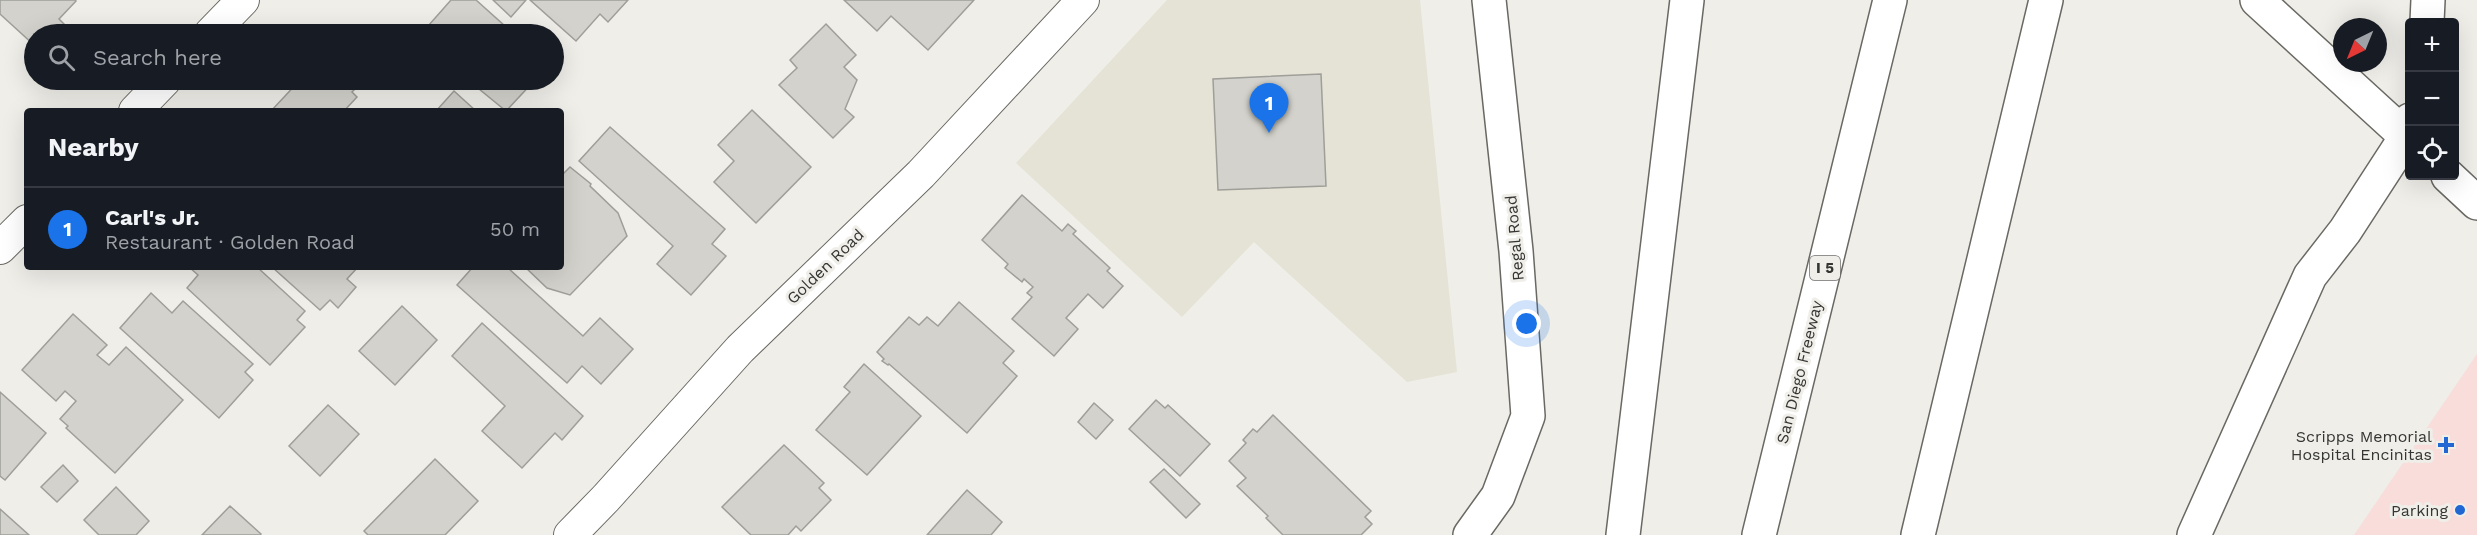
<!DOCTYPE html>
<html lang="en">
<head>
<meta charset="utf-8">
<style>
	:root { --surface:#171b24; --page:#242831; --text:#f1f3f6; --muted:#9ea1a6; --line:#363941; --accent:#1a73e8 }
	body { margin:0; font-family:"Work Sans",sans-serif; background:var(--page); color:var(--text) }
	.controls { position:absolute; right:18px; top:18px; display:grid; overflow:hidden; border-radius:6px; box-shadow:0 6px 24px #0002 }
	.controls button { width:54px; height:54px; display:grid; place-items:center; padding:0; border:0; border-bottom:2px solid var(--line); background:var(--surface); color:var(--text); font:30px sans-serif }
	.compass { position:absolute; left:2333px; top:18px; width:54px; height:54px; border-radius:50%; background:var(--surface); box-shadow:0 6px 24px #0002; rotate:223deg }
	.you { position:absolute; left:1527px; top:324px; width:21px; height:21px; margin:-15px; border:4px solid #fff; border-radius:50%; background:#1a73e8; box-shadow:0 0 0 9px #1a73e833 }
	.badge { display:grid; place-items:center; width:39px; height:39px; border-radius:50%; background:var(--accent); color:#fff; font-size:20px; font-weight:700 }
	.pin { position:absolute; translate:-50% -50px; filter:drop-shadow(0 2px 3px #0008) }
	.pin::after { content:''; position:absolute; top:32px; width:21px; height:18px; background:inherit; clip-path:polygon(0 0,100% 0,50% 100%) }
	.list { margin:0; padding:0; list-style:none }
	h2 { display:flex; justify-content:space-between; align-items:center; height:78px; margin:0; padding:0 24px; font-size:26px }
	h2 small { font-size:20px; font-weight:400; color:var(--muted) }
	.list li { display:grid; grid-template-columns:39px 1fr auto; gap:18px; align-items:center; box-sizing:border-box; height:84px; padding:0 24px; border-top:2px solid var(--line) }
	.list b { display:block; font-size:22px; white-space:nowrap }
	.list p { margin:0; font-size:20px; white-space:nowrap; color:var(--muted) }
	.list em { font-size:20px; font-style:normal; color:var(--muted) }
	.icon { flex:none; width:33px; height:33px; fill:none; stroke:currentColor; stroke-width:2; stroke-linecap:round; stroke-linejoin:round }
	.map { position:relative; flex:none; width:2477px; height:535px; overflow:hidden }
	.search { position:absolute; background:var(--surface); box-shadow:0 6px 24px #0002; left:24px; top:24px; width:540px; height:66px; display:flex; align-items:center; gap:15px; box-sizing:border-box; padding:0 21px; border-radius:33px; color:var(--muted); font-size:22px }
	.panel { position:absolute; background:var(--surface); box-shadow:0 6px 24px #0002; left:24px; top:108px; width:540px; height:162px; border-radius:6px }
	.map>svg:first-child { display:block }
	.built { fill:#e5e3d6 }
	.medical { fill:#f8dddb }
	.building { fill:#d3d2cc; stroke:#9f9e99; stroke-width:1.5 }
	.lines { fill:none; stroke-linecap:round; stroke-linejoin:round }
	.street-casing { stroke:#696863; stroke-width:34 }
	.secondary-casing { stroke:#696863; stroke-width:36 }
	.highway-casing { stroke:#696863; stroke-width:36 }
	.street { stroke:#fff; stroke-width:32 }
	.secondary { stroke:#fff; stroke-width:33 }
	.highway { stroke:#fff; stroke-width:33 }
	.poi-dot { fill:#2167d3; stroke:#efeee9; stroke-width:2 }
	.labels { text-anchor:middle; stroke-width:6; stroke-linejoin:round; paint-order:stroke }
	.shield { fill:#efeee9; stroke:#6d6c6a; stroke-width:1.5 }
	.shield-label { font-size:15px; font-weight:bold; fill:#353533 }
	.street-label { font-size:16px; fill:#353533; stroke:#efeee9 }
	.poi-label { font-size:16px; fill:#353533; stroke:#efeee9; text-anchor:end }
</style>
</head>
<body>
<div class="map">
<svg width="2477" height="535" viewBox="0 0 2477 535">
	<rect width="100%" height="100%" fill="#efeee9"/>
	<path class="built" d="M1167 0H1420L1457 372 1407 382 1254 242 1182 317 1016 163Z"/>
	<path class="medical" d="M2477 354V535H2354Z"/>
	<g class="building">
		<path d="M0 0H75L76 1 59 19 65 25 56 34H34V45L0 14Z"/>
		<path d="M451 0H476L514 34H421Z"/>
		<path d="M493 0H526L511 17Z"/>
		<path d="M530 0H628L608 22 600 14 576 41Z"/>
		<path d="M844 0H974L928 50 891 16 877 31Z"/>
		<path d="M826 24 856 55 844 67 857 80 845 109 854 117 833 138 779 85 797 68 790 60Z"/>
		<path d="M1321 74 1326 186 1218 190 1213 79Z"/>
		<path d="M300 80H364L352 92 357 97 344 111H271Z"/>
		<path d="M468 80H535L506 111Z"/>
		<path d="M454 91 476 111H436Z"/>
		<path d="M752 110 811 167 756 223 714 182 734 161 718 145Z"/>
		<path d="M610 127 725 229 712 244 726 256 691 295 657 264 673 246 579 161Z"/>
		<path d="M570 167 591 184 590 186 618 213 627 236 570 295 547 288 525 267H561V176Z"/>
		<path d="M1022 195 1062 231 1068 224 1076 231 1073 234 1110 268 1107 271 1123 286 1103 308 1088 294 1066 318 1078 329 1054 356 1012 319 1032 297 1027 293 1033 287 1024 279 1022 282 1005 268 1008 264 982 240Z"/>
		<path d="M189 267H257L305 311 297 320 305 327 270 365 187 288 198 275Z"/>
		<path d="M272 267H358L347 279 356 287 338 308 330 300 320 310Z"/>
		<path d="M473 267H507L583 336 600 318 633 349 601 384 582 366 567 383 457 285Z"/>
		<path d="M151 293 172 313 183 301 253 364 245 372 253 380 219 418 120 328Z"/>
		<path d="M959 302 1014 351 1003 363 1017 376 967 433 889 364 888 365 882 361 884 359 877 352 909 317 919 325 927 317 938 326Z"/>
		<path d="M402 306 437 340 395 385 359 351Z"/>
		<path d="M73 314 107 345 97 355 109 365 126 347 183 400 115 473 66 428 68 426 60 419 76 401 65 391 56 401 22 370Z"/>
		<path d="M482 323 583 416 562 440 555 433 522 468 482 431 505 406 452 356Z"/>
		<path d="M864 364 921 416 867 475 816 430 850 392 844 387Z"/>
		<path d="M0 392 46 433 5 480 0 476Z"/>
		<path d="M1156 400 1165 408 1168 405 1210 444 1180 476 1129 429Z"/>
		<path d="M1094 403 1113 420 1096 439 1078 422Z"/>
		<path d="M328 405 359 434 320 476 289 446Z"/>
		<path d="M1273 415 1371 511 1365 517 1372 524 1361 535H1283L1266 518 1268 516 1237 486 1246 478 1229 461 1246 443 1243 440 1253 429 1257 432Z"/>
		<path d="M784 445 824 483 819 488 831 500 801 531 796 526 788 535H751L722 507Z"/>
		<path d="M435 459 478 501 445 535H368L364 531Z"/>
		<path d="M63 465 78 481 57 502 41 487Z"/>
		<path d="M1164 469 1200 504 1186 518 1150 482Z"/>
		<path d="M116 487 149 521 136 535H99L84 520Z"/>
		<path d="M967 490 1002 522 991 535H927Z"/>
		<path d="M230 506 261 534 260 535H202Z"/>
		<path d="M0 509 29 535H0Z"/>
	</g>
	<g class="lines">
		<g class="street-casing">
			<g id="street">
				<path d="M210 34 243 0"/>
				<path d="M135 111 165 80"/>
				<path d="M0 248 27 221"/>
				<path d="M570 535 606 498 740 349 921 174 1083 0"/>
			</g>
		</g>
		<g class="secondary-casing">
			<g id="secondary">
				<path d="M2257 0 2410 140"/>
				<path d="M2448 176 2477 203"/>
				<path d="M1470 535 1498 496 1528 416 1516 251 1489 0"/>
			</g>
		</g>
		<g class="highway-casing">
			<g id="highway">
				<path d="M2427 22 2428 0"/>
				<path d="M1623 535 1687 0"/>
				<path d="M1759 535 1890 0"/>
				<path d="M1918 535 2046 0"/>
				<path d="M2194 535 2310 276 2345 231 2406 137 2410 120"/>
			</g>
		</g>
		<use href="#street" class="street"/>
		<use href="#secondary" class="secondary"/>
		<use href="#highway" class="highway"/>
	</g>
	<g class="poi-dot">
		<path d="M2443 436h6v6h6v6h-6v6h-6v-6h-6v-6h6z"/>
		<circle cx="2460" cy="510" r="6"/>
	</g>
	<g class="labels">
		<rect class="shield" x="1810" y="256" width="30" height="24" rx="4.5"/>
		<g class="shield-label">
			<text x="1825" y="273">I 5</text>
		</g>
		<g class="street-label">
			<text transform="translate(1514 238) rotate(-95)" y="6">Regal Road</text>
			<text transform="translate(825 266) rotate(-44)" y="6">Golden Road</text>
			<text transform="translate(1799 372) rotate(-76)" y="6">San Diego Freeway</text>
		</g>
		<g class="poi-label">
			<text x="2432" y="442">Scripps Memorial<tspan x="2432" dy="18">Hospital Encinitas</tspan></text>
			<text x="2448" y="516">Parking</text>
		</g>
	</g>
</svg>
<div class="controls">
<button>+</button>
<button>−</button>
<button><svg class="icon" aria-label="locate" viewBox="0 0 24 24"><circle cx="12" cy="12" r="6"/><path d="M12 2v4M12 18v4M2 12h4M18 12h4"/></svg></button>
</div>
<svg class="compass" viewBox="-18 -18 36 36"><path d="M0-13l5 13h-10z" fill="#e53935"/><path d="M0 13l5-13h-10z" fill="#9ea1a6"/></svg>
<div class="you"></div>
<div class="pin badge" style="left:1269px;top:133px">1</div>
<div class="search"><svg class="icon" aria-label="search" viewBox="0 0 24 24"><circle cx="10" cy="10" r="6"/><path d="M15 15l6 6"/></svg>Search here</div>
<section class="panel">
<h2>Nearby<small></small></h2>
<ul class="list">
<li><span class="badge">1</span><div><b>Carl's Jr.</b><p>Restaurant · Golden Road</p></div><em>50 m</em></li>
</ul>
</section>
</div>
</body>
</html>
